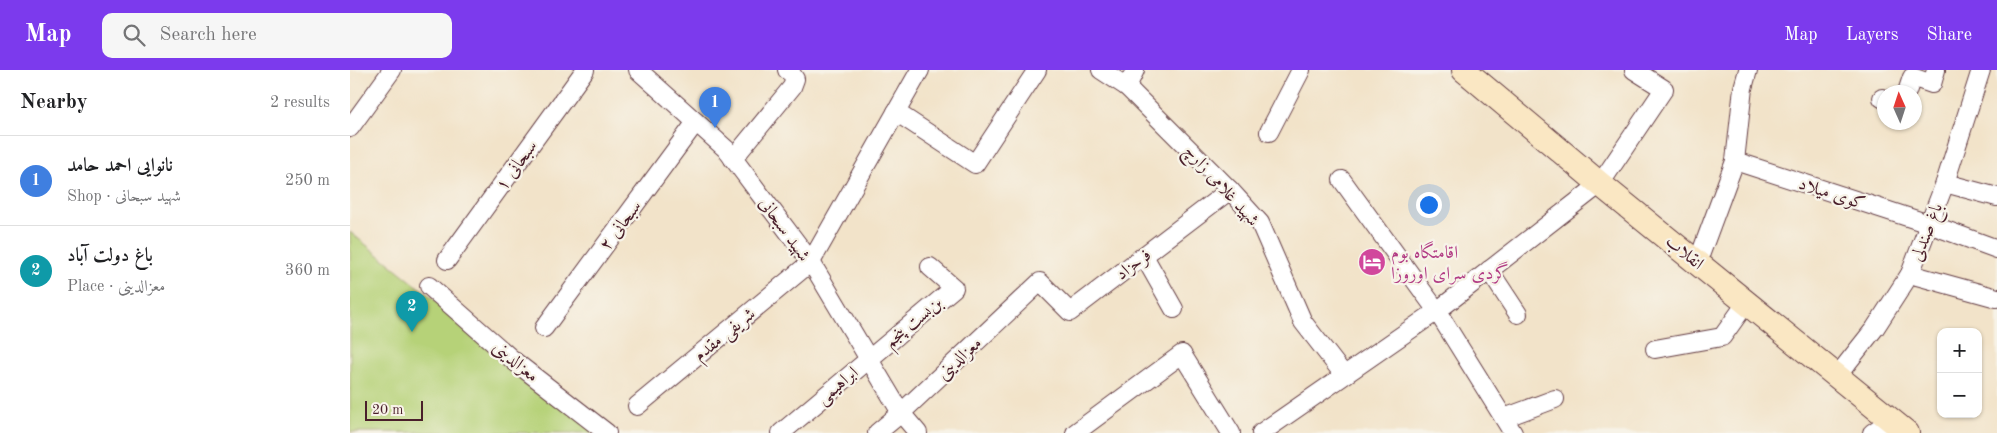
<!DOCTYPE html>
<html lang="en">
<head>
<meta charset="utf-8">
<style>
	:root { --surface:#fff; --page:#f6f6f6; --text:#202124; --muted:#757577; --line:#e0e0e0; --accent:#7c3aed }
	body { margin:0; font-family:"Old Standard TT",Amiri,serif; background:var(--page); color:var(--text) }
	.controls { position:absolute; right:15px; bottom:15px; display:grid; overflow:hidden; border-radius:10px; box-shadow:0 1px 4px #0004 }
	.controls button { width:45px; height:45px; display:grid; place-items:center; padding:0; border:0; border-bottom:1px solid var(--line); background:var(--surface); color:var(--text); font:25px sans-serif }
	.compass { position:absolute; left:1527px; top:15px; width:45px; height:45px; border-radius:50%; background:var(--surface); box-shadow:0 1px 4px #0004; rotate:357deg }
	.scale { position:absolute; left:15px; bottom:12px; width:58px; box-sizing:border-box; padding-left:5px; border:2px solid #4a1f2b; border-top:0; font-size:14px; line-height:18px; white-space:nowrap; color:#4a1f2b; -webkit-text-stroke:4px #f7f3e8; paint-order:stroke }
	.you { position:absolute; left:1078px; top:134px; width:18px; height:18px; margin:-12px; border:4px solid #fff; border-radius:50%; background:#1a73e8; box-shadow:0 0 0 8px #1a73e833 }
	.badge { display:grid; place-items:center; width:32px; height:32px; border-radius:50%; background:var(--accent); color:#fff; font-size:16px; font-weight:700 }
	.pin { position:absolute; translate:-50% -41px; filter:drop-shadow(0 1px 2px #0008) }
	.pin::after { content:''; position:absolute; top:26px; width:18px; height:15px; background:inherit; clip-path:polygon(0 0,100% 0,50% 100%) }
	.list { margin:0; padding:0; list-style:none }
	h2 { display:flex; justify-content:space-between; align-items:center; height:65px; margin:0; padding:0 20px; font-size:21px }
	h2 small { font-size:16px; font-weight:400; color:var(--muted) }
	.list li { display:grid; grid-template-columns:32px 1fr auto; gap:15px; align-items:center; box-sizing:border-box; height:90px; padding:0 20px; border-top:1px solid var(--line) }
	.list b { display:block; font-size:19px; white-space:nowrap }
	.list p { margin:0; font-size:16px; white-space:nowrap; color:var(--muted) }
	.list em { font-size:16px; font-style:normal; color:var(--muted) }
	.icon { flex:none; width:28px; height:28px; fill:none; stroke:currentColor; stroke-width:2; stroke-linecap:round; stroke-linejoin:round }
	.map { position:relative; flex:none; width:1647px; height:363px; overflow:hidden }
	header { display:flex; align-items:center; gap:30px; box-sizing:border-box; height:70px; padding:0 25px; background:var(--accent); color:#fff }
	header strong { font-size:24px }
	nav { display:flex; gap:28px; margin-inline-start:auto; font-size:18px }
	.search { width:350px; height:45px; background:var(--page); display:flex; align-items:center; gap:12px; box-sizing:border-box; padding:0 18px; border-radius:10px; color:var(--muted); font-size:19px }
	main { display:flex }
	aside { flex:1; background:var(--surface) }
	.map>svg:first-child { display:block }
	.green { fill:#b6d278; stroke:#807852 }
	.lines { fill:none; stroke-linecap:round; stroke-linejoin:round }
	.street-casing { stroke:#633c43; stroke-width:20 }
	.secondary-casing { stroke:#633c43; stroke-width:26 }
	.street { stroke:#fff; stroke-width:18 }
	.secondary { stroke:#fae7c3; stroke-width:24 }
	.labels { text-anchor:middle; stroke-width:4.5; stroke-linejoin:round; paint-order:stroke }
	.street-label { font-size:18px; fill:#4a1f2b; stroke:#f7f3e8 }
	.hotel-label { font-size:18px; fill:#b23c85; stroke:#f7f3e8; text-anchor:start }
</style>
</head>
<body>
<header>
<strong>Map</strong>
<div class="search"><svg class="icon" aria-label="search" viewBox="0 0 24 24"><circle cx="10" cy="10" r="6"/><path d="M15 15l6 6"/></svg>Search here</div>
<nav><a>Map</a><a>Layers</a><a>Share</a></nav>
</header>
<main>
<aside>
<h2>Nearby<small>2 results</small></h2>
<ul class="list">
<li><span class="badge" style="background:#3f7fe0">1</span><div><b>نانوایی احمد حامد</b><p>Shop · شهید سبحانی</p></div><em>250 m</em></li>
<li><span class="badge" style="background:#0f9aa8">2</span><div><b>باغ دولت آباد</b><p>Place · معزالدینی</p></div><em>360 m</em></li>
</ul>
</aside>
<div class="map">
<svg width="1647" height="363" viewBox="0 0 1647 363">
	<rect width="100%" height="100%" fill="#f7f3e8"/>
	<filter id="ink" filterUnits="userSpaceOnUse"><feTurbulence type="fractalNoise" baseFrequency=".02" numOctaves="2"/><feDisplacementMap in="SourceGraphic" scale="10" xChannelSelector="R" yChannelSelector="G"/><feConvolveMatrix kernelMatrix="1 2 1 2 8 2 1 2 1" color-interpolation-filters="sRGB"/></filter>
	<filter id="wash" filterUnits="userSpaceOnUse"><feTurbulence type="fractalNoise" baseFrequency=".0096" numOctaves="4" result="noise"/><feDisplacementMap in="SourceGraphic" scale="20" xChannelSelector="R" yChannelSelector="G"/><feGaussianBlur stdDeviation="1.12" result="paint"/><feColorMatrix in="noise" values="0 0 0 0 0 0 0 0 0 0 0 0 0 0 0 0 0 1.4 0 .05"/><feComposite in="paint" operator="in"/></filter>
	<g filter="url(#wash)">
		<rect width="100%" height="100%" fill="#f2e3c9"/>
		<path class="green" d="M0 162 251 363 0 362Z"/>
	</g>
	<g filter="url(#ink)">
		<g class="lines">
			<g class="street-casing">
				<g id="street">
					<path d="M288 0 376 79 461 192 551 343 568 363"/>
					<path d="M751 0 777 17 880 120 910 153 953 252 994 305"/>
					<path d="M777 17 785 0"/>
					<path d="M1557 22 1562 7 1582 14 1586 0"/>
					<path d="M1532 28 1534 29"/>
					<path d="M546 42 625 94 687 0"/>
					<path d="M0 58 42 0"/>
					<path d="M919 62 951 0"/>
					<path d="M383 89 442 17 445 9 441 3 437 0"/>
					<path d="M1385 91 1579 154 1647 179"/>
					<path d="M992 110 1087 241 1163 363"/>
					<path d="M1595 113 1647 127"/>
					<path d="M794 186 824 239"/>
					<path d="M97 190 235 0"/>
					<path d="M1348 191 1385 91 1393 18 1398 0"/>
					<path d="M1139 200 1168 244"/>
					<path d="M1560 204 1647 228"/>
					<path d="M79 216 164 291 257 363"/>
					<path d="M194 258 346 52"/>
					<path d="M1305 279 1372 267 1397 232"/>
					<path d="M1487 306 1525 258 1560 204 1595 113 1631 0"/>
					<path d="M287 336 461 192 570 0"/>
					<path d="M1154 348 1205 329"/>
					<path d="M431 363 604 218 580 197"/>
					<path d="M527 363 551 343 690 212 720 242 880 120"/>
					<path d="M725 363 832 284 881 363"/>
					<path d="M911 363 1087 241 1250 114 1314 19 1284 0"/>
					<path d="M1522 363 1541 350"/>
				</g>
			</g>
			<g class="secondary-casing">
				<path id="secondary" d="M1114 0 1250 114 1557 363"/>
			</g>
			<use href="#street" class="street"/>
			<use href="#secondary" class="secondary"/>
		</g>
	</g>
	<defs>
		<g id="hotel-disc" transform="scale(1.4375)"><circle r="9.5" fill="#d1479c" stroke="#f7f3e8"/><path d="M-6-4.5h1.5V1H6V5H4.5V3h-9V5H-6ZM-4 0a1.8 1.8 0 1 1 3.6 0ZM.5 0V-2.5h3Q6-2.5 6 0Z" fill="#fff"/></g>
	</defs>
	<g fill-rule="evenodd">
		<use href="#hotel-disc" x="1022" y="192"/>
	</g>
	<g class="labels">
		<g class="street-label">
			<text transform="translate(166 95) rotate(-54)" y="6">سبحانی ۱</text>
			<text transform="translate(872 115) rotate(48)" y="6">شهید غلامی زارچ</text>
			<text transform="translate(1482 123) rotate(18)" y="6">کوی میلاد</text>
			<text transform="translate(270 155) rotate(-53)" y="6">سبحانی ۲</text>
			<text transform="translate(435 159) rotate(54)" y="6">شهید سبحانی</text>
			<text transform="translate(1576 162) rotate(-69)" y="6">باغ صندلی</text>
			<text transform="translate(1335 182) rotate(39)" y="6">انقلاب</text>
			<text transform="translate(783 194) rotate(-37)" y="6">فرحزاد</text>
			<text transform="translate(563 252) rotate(-39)" y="6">بن‌بست پنجم</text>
			<text transform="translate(374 264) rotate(-39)" y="6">شریفی مقدم</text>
			<text transform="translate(609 288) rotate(-43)" y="6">معزالدینی</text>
			<text transform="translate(166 291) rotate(40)" y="6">معزالدینی</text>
			<text transform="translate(487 315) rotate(-40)" y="6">ابراهیمی</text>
		</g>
		<g class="hotel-label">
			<text x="1041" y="188">اقامتگاه بوم<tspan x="1041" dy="21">گردی سرای اوروزا</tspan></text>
		</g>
	</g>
</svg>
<div class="controls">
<button>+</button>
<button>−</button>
</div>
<svg class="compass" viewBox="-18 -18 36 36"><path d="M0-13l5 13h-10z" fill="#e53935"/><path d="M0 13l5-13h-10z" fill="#757577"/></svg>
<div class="scale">20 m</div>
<div class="you"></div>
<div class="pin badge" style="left:365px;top:58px;background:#3f7fe0">1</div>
<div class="pin badge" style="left:62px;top:262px;background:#0f9aa8">2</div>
</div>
</main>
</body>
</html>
